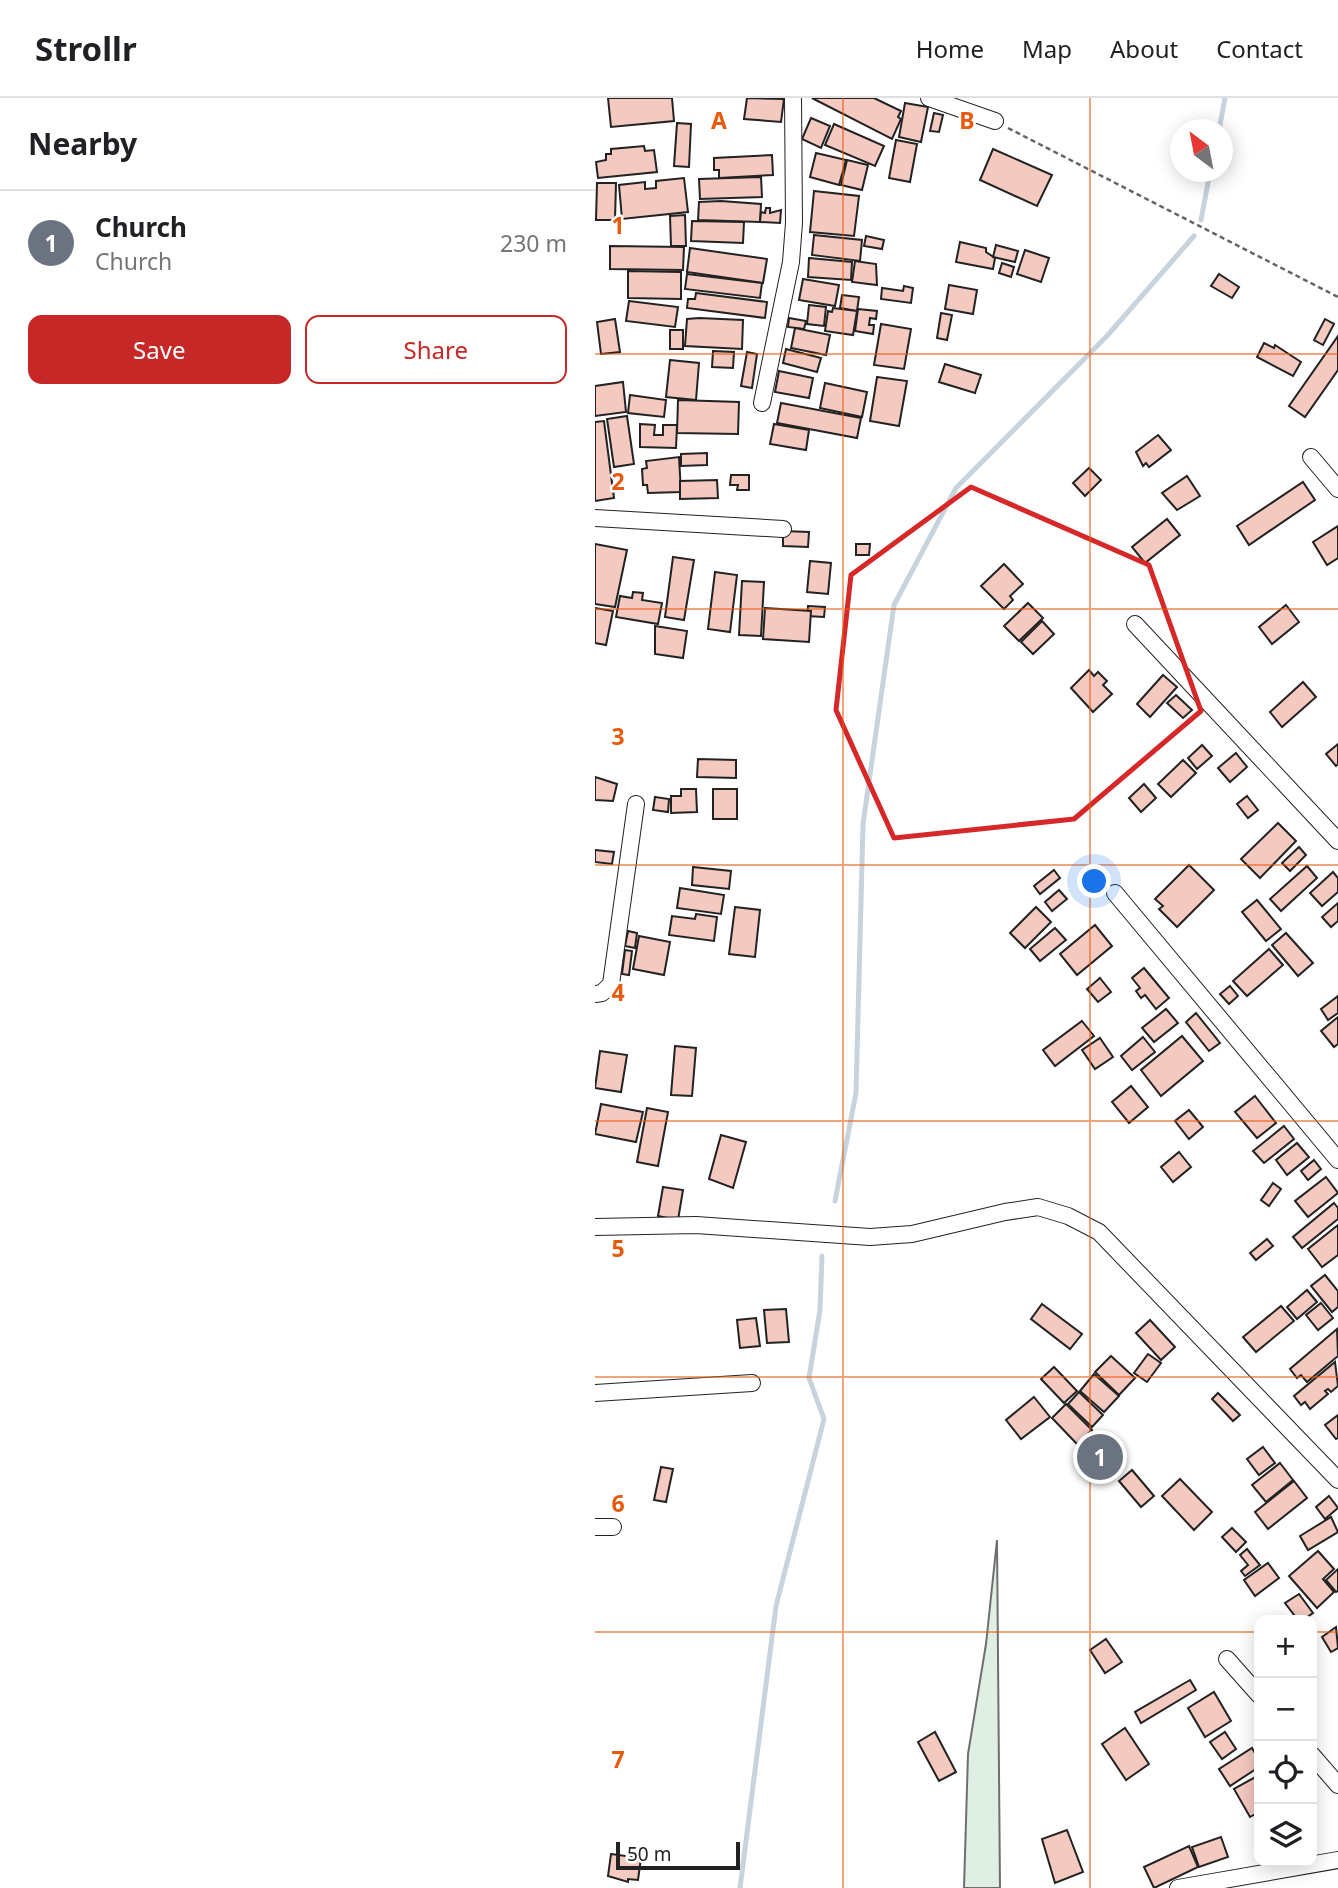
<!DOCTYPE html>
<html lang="en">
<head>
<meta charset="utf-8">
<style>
	:root { --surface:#fff; --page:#f6f6f6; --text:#202124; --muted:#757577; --line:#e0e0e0; --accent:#c62828 }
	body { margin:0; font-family:"Noto Sans",sans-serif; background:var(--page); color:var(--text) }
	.controls { position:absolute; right:21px; bottom:21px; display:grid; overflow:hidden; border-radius:14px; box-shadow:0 4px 18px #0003 }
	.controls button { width:63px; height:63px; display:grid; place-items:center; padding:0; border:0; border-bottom:2px solid var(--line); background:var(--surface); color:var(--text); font:35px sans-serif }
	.compass { position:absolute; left:575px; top:21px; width:63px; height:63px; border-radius:50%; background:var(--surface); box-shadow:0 4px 18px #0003; rotate:328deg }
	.scale { position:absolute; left:21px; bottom:18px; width:124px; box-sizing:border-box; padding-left:7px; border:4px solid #222; border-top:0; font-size:19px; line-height:24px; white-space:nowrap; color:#222; -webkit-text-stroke:5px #fff; paint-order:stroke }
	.you { position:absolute; left:500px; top:784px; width:24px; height:24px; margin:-18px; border:5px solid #fff; border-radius:50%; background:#1a73e8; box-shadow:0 0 0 10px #1a73e833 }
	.badge { display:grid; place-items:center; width:46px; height:46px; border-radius:50%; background:var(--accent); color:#fff; font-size:23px; font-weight:700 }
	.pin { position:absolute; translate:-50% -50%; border:4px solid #fff; box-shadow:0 2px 7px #0006 }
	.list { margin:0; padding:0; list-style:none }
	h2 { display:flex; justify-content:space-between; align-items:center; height:91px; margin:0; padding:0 28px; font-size:30px }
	h2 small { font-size:23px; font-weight:400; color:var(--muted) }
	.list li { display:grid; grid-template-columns:46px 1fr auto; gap:21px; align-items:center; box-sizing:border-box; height:105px; padding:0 28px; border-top:2px solid var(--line) }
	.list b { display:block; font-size:26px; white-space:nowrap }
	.list p { margin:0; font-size:23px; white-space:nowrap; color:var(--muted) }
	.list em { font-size:23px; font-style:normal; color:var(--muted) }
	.actions { display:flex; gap:14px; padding:21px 28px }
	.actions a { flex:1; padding:16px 0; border:2px solid var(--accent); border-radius:14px; text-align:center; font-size:24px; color:var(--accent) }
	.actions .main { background:var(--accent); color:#fff }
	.icon { flex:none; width:38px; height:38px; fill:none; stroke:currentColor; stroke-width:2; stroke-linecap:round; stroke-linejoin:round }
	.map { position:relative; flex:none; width:743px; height:1790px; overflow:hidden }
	header { display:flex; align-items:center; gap:42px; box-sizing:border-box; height:98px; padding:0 35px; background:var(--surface); border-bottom:2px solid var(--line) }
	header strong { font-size:33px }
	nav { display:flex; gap:38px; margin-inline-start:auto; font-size:24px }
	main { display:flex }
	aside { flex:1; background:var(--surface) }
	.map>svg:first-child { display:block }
	.green { fill:#e0efe3; stroke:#6f6f6f; stroke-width:2 }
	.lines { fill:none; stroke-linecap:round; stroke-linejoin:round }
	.stream { stroke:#c7d3dd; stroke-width:5 }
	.building { fill:#f3c9c0; stroke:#222; stroke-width:2 }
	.minor-casing { stroke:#222; stroke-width:18 }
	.path { stroke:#646464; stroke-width:2.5; stroke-dasharray:5 3.5; stroke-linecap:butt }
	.minor { stroke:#fff; stroke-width:16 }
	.marked { fill:none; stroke:#d62828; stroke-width:5; stroke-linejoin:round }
	.grid { fill:none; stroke:#e8590c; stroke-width:2; stroke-opacity:0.55 }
	.grid-label { font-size:23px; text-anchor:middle; font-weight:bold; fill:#e8590c; stroke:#fff; stroke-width:5; stroke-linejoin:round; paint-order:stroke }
</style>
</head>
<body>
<header>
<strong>Strollr</strong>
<nav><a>Home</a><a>Map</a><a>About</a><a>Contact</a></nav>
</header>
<main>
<aside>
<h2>Nearby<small></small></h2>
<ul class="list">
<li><span class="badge" style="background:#6b7280">1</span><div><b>Church</b><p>Church</p></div><em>230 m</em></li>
</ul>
<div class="actions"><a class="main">Save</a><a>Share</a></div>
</aside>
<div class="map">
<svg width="743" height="1790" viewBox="0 0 743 1790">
	<rect width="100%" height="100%" fill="#fff"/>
	<path class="green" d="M402 1442 405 1790H369L373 1656 391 1546Z"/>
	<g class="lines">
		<g class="stream">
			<path d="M624 32 630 0"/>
			<path d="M606 122 615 74"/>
			<path d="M240 1103 261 995 268 726 299 507 361 390 512 238 599 138"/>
			<path d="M145 1790 181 1508 229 1321 214 1280 225 1212 227 1158"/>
		</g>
	</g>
	<g class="building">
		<path d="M13 0H77L79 23 16 29Z"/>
		<path d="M152 0 189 1 186 24 149 21Z"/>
		<path d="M217 0H279L306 13 303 19 306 21 297 41Z"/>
		<path d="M310 5 333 9 326 44 304 39Z"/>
		<path d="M339 15 348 17 344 34 335 33Z"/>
		<path d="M216 20 235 28 226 50 207 41Z"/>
		<path d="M82 25 96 26 94 69 79 68Z"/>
		<path d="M239 26 289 48 280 68 230 47Z"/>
		<path d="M301 42 322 46 315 84 294 80Z"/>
		<path d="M49 48 50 53 59 52 62 74 3 80 1 64 11 62V56H16V51Z"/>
		<path d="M398 51 457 77 442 108 385 82Z"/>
		<path d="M221 55 251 62 244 87 215 79Z"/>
		<path d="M177 57 178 77 124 80V72H119V60Z"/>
		<path d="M252 62 273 67 267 92 246 87Z"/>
		<path d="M166 79 167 99 105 101 104 81Z"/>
		<path d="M89 80 93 114 27 121 24 87 50 84V91L61 90V83Z"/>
		<path d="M2 85H21L20 122H1Z"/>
		<path d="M219 93 264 98 259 138 215 134Z"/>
		<path d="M126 103 166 106 165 124 103 122 104 104Z"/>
		<path d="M171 110H175V115L186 112 185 125 165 124 166 114 170 115Z"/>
		<path d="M90 117 91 148H76L75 118Z"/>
		<path d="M97 123 149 124 148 145 96 143Z"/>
		<path d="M219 137 267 142 265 163 217 157Z"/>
		<path d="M271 138 289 142 287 151 269 148Z"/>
		<path d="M365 144 391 150V154L400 160 398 171 361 164Z"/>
		<path d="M401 147 423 153 420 164 398 159Z"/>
		<path d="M15 148 89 149 88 172 15 171Z"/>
		<path d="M95 150 172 161 168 185 92 174Z"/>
		<path d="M430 152 454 160 446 184 422 176Z"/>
		<path d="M214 160 257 164 256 182 213 179Z"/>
		<path d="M260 163 281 166 282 187 257 184Z"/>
		<path d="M407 165 419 169 416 179 404 175Z"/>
		<path d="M33 173 86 174V201L33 200Z"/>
		<path d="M92 176 167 185 165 200 90 191Z"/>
		<path d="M624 176 644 189 637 200 616 188Z"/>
		<path d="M208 181 244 187 240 208 204 202Z"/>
		<path d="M354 187 382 192 378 216 350 211Z"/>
		<path d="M309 188 318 190 316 205 286 201 287 190 308 193Z"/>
		<path d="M101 195 172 204 170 220 92 210 93 201H100Z"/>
		<path d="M247 197 264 199 262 213 245 210Z"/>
		<path d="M34 203 83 209 80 229 31 223Z"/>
		<path d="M214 207 231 209 229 228 212 226Z"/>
		<path d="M238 210 262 213 258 237 230 233 233 213 237 214Z"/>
		<path d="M263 211 282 213 281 221 275 220 274 227H279L278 236 260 233Z"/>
		<path d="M346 215 357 217 352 242 342 240Z"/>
		<path d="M104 220 148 222 147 251 90 248 92 221Z"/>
		<path d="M194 220 211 223 209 231 193 229Z"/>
		<path d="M20 221 25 254 6 256 2 224Z"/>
		<path d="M730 221 739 226 728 247 719 242Z"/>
		<path d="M286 226 316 231 309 271 279 267Z"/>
		<path d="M200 230 235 237 231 257 196 250Z"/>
		<rect x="75" y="232" width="13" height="19"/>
		<path d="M743 238V272L710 319 694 308Z"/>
		<path d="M669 245 679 250 680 247 706 264 698 278 662 259Z"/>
		<path d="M191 251 226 260 222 274 188 265Z"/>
		<path d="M118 253 139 254 138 270 117 269Z"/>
		<path d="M152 254 162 256 157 290 146 288Z"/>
		<path d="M75 262 104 265 101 302 71 299Z"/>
		<path d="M350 266 386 277 380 295 344 284Z"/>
		<path d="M184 273 218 280 214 300 180 294Z"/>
		<path d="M282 279 312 283 304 328 275 323Z"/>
		<path d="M28 284 31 314 0 318V288Z"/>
		<path d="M230 285 272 294 267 319 225 310Z"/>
		<path d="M35 297 71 302 69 319 33 315Z"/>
		<path d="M83 302 144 304 143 336 82 335Z"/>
		<path d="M186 305 266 320 262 340 182 325Z"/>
		<path d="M32 318 39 366 19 369 12 321Z"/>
		<path d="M9 323 19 400 0 403V324Z"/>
		<path d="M45 326 60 327 59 337H68V327H82L81 350 45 349Z"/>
		<path d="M179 326 214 332 211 352 175 346Z"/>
		<path d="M563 337 576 352 554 369 551 365 548 368 541 354Z"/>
		<path d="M112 355V367L86 368V356Z"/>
		<path d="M84 359 86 394 53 395 52 387H48L47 371 52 370 51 363Z"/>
		<path d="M494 370 506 382 490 398 478 385Z"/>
		<path d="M136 377H154V392H142L143 387H135Z"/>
		<path d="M592 378 605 398 582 412 567 395Z"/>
		<path d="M122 382 123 400 85 401V383Z"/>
		<path d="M708 384 720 402 654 447 642 428Z"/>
		<path d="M572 421 585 437 550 465 537 449Z"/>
		<path d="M743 428V460L732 467 718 444Z"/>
		<path d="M188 433 214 434 213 449 188 448Z"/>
		<path d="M0 446 32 452 20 509 0 506Z"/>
		<path d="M261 446H275L274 457H261Z"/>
		<path d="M78 459 99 462 89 522 70 519Z"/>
		<path d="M215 463 236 465 233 496 212 494Z"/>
		<path d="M409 466 428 486 415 498 418 502 409 511 386 488Z"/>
		<path d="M120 474 142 477 135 534 113 531Z"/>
		<path d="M147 483 169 484 166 538 144 537Z"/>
		<path d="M38 494 48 495 47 502 67 505 63 526 21 519 25 498 37 500Z"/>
		<path d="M433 505 448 520 424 543 409 528Z"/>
		<path d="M691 507 704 524 677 546 664 529Z"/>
		<path d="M213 508 230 509 229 519 212 518Z"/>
		<path d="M0 510 18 513 11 547 0 545Z"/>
		<path d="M170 510 216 513 214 544 168 541Z"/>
		<path d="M447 523 459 536 438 556 426 544Z"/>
		<path d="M60 528 92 533 88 560 60 556Z"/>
		<path d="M494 572 499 578 503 574 512 583 508 587 517 596 498 614 476 590Z"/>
		<path d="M568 577 582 589 555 619 542 606Z"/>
		<path d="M708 584 721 599 687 629 675 614Z"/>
		<path d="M581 597 597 612 588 620 572 605Z"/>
		<path d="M743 646V666L741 668 731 656Z"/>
		<path d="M607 647 617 658 602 671 593 660Z"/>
		<path d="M641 655 652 669 635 684 623 670Z"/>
		<path d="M103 661 141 662V680L102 679Z"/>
		<path d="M588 662 601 675 576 699 563 686Z"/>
		<path d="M0 679 22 686 18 703 0 702Z"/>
		<path d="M549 686 561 700 546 714 534 700Z"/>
		<path d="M86 691H101L102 714 76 715V698H86Z"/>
		<rect x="118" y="691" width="24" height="30"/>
		<path d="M652 698 663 712 653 720 642 706Z"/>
		<path d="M60 699 74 701 73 714 58 712Z"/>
		<path d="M683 725 701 743 665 780 646 761Z"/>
		<path d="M704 749 711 757 695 773 687 765Z"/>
		<path d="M0 752 19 754 17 766 0 764Z"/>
		<path d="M594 767 619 792 582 829 564 811 568 808 560 801Z"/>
		<path d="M712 768 722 780 686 813 675 801Z"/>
		<path d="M98 769 136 773 134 791 97 787Z"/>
		<path d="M459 772 465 780 445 796 439 788Z"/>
		<path d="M738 774 743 780V794L727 808 715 795Z"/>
		<path d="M85 790 129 797 126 816 82 810Z"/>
		<path d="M464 792 472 801 457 813 450 804Z"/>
		<path d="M662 802 686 831 671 843 647 814Z"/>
		<path d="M743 805V823L736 829 727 819Z"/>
		<path d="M140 809 165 812 160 859 134 856Z"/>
		<path d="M441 809 456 824 430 850 415 835Z"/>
		<path d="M101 816 122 819 119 843 74 837 77 818 100 821Z"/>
		<path d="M500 827 517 848 482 877 465 856Z"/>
		<path d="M460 830 471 842 445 863 435 851Z"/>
		<path d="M33 833 42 835 40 850 30 848Z"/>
		<path d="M691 835 718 865 703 878 677 847Z"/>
		<path d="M44 838 75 844 69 877 38 871Z"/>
		<path d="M674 851 688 867 652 898 638 883Z"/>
		<path d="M30 852 37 853 34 877 27 876Z"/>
		<path d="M549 870 574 900 561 911 550 897 546 900 541 893 545 890 537 880Z"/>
		<path d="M505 880 516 894 503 904 492 891Z"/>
		<path d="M635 888 643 898 634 906 625 896Z"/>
		<path d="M743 898V915L733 922 726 911Z"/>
		<path d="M571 911 583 925 559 944 547 930Z"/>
		<path d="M601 915 625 945 614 953 591 924Z"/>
		<path d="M743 919V946L739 949 726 933Z"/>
		<path d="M487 923 499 938 460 968 448 952Z"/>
		<path d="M587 938 608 963 566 998 546 972Z"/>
		<path d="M548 939 560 954 537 972 526 958Z"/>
		<path d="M505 940 518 959 500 971 487 952Z"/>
		<path d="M80 948 101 950 97 998 76 997Z"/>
		<path d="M5 953 32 957 26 994 0 990Z"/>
		<path d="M536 988 553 1009 534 1025 517 1004Z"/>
		<path d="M660 998 681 1025 662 1040 640 1014Z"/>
		<path d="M6 1006 48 1014 41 1044 0 1036Z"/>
		<path d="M52 1010 73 1014 63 1068 42 1064Z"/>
		<path d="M594 1012 608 1029 594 1041 580 1023Z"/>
		<path d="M689 1028 699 1041 669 1065 658 1053Z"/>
		<path d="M126 1037 151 1044 138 1090 114 1081Z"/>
		<path d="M702 1045 714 1059 692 1077 681 1062Z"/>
		<path d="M584 1054 596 1069 578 1084 566 1069Z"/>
		<path d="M719 1062 726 1071 713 1082 706 1073Z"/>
		<path d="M731 1079 743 1095 713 1119 700 1103Z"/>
		<path d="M678 1085 686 1091 674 1108 666 1102Z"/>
		<path d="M68 1089 88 1092 83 1122 63 1118Z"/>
		<path d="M739 1105 743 1110V1121L707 1150 698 1139Z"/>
		<path d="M743 1127V1157L727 1169 713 1151Z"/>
		<path d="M672 1141 678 1148 661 1162 655 1155Z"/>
		<path d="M730 1177 743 1193V1209L737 1214 716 1188Z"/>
		<path d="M712 1192 722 1204 702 1221 692 1209Z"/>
		<path d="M726 1205 738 1220 723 1232 711 1217Z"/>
		<path d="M447 1206 487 1236 475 1251 436 1221Z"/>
		<path d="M686 1208 699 1223 661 1254 648 1239Z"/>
		<path d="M191 1211 194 1244 172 1245 169 1212Z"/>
		<path d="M161 1220 165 1248 145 1250 142 1222Z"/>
		<path d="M555 1222 580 1249 566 1262 541 1235Z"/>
		<path d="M742 1231 743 1258 712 1284 706 1277 702 1280 695 1271Z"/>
		<path d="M553 1256 566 1265 552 1284 539 1275Z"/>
		<path d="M516 1258 540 1280 524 1297 500 1274Z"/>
		<path d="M740 1264 743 1288 736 1294 733 1291 730 1293 733 1296 715 1311 710 1304 706 1307 699 1298Z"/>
		<path d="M459 1269 482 1293 469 1305 446 1281Z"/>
		<path d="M499 1276 524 1298 509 1314 485 1293Z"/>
		<path d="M484 1294 508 1317 497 1329 473 1306Z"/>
		<path d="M623 1295 645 1317 638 1323 617 1301Z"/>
		<path d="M439 1299 455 1319 426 1341 411 1322Z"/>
		<path d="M471 1306 497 1332 482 1346 457 1320Z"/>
		<path d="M743 1317V1340L741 1341 730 1327Z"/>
		<path d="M668 1349 680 1365 664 1377 652 1361Z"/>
		<path d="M685 1365 698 1382 671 1404 657 1387Z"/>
		<path d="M66 1369 78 1371 71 1404 59 1402Z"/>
		<path d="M537 1372 559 1398 546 1409 524 1383Z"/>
		<path d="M585 1381 617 1414 599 1432 567 1398Z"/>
		<path d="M699 1383 712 1400 673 1431 660 1414Z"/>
		<path d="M734 1398 743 1410 730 1421 721 1409Z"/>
		<path d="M736 1419 743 1434 713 1452 705 1438Z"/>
		<path d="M637 1430 651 1444 641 1454 627 1439Z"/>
		<path d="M652 1451 665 1467 650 1478 646 1473 653 1467 645 1457Z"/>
		<path d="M723 1453 739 1471 728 1481 739 1494 722 1510 694 1478Z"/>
		<path d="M673 1465 684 1480 660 1498 649 1482Z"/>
		<path d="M743 1471V1493L741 1494 731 1482Z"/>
		<path d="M704 1496 718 1515 708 1522H703L690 1505Z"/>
		<path d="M741 1529 743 1550 736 1554 727 1539Z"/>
		<path d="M511 1541 527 1564 510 1575 495 1552Z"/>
		<path d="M595 1582 601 1592 546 1625 540 1614Z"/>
		<path d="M619 1594 636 1623 610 1639 593 1610Z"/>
		<path d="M530 1630 554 1666 531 1682 507 1646Z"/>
		<path d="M340 1634 361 1674 344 1683 323 1644Z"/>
		<path d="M630 1634 641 1651 627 1661 615 1644Z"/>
		<path d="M657 1650 664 1662V1669L635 1688 624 1671Z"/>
		<path d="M664 1677V1714L655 1719 639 1691Z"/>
		<path d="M472 1732 488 1774 460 1785 447 1741Z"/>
		<path d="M626 1739 633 1759 604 1769 597 1749Z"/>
		<path d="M594 1748 603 1769 559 1790 549 1769Z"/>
		<path d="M16 1756 46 1760 43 1782 33 1781V1784L13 1778Z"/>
	</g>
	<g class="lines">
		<g class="minor-casing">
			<g id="minor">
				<path d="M334 0 400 23"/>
				<path d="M167 305 196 164 199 125 198 0"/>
				<path d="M716 359 743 391"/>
				<path d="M0 420 188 431"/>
				<path d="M540 526 743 743"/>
				<path d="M520 795 743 1062"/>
				<path d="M0 896 7 895 16 886 41 706"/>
				<path d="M0 1129 101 1127 275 1139 317 1136 410 1114 443 1109 473 1118 504 1134 743 1382"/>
				<path d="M0 1295 157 1285"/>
				<path d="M0 1429H18"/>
				<path d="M632 1561 664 1597"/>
				<path d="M717 1657 743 1687"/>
				<path d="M583 1790 743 1762"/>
			</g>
		</g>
		<path class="path" d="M413 30 743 199"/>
		<use href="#minor" class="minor"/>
	</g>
	<path class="marked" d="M376 389 554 467 606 613 479 721 299 740 241 612 256 477Z"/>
	<path class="grid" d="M248 0V1790M495 0V1790M0 256H743M0 511H743M0 767H743M0 1023H743M0 1279H743M0 1534H664M717 1534H743"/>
	<g class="grid-label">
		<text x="124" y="31">A</text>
		<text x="372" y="31">B</text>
		<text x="23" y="136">1</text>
		<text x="23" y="392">2</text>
		<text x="23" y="647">3</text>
		<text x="23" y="903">4</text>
		<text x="23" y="1159">5</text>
		<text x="23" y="1414">6</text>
		<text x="23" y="1670">7</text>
	</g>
</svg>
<div class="controls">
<button>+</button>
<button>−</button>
<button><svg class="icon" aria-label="locate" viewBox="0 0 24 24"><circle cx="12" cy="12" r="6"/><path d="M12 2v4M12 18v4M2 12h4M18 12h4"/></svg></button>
<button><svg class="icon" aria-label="layers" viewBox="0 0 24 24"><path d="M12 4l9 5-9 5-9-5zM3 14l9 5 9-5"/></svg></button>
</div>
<svg class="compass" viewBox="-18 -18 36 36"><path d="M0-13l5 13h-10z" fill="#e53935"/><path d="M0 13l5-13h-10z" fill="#757577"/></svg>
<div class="scale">50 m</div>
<div class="you"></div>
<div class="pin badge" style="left:505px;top:1359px;background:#6b7280">1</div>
</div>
</main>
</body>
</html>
